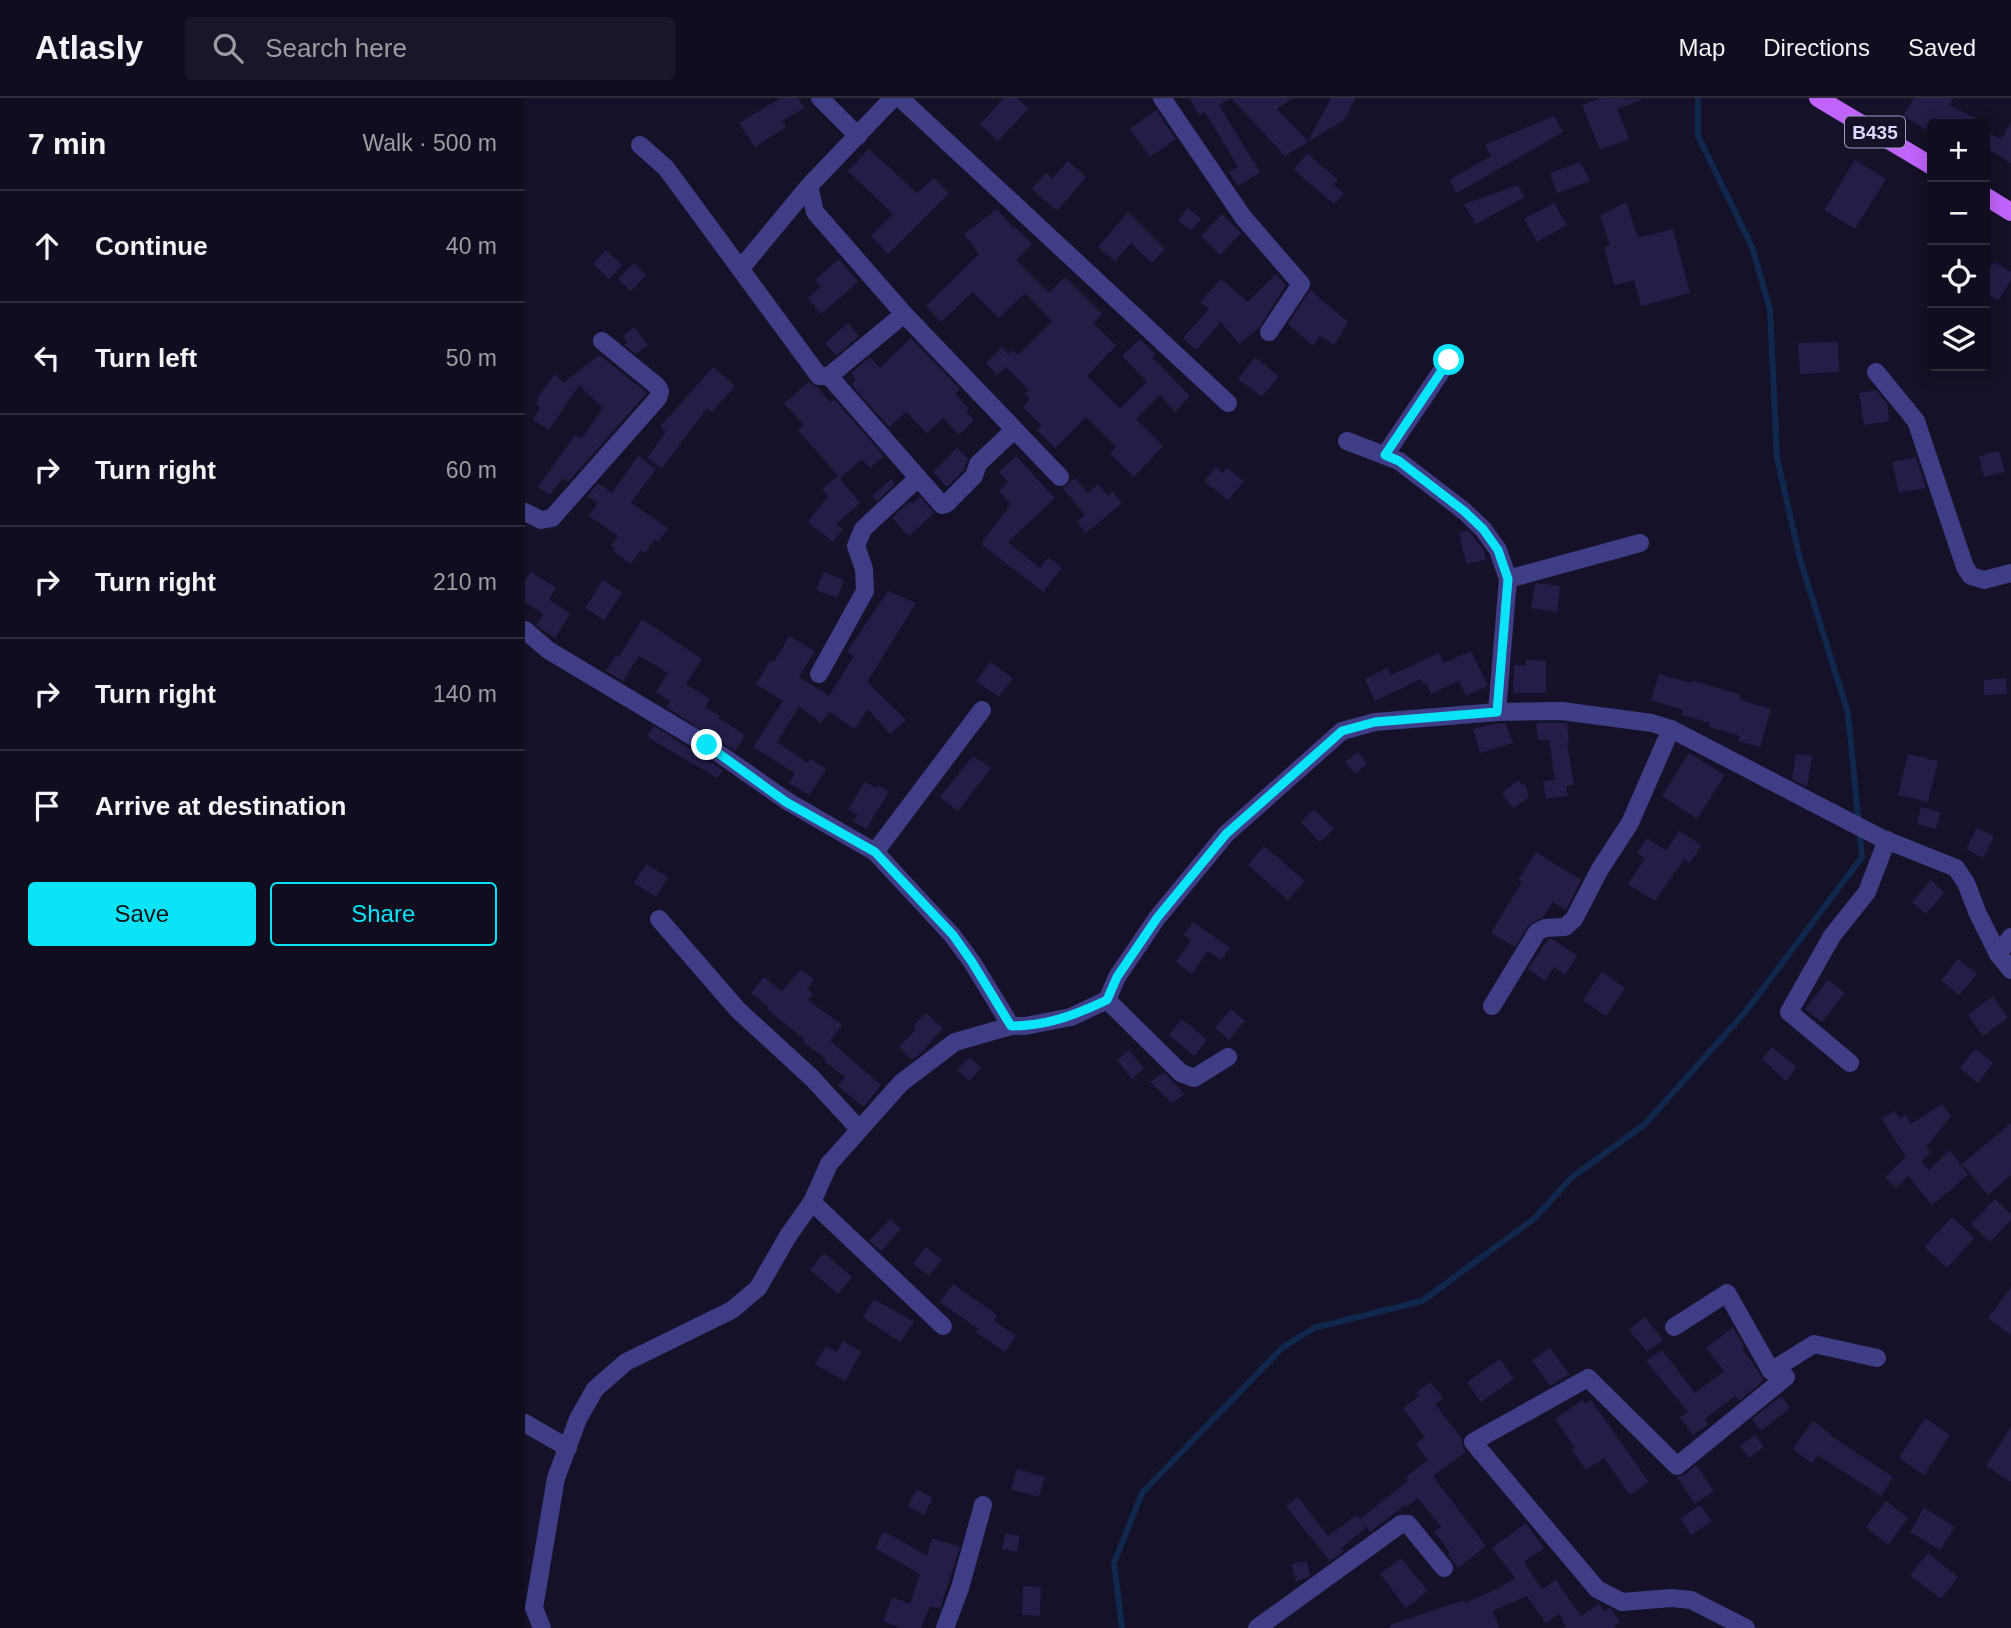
<!DOCTYPE html>
<meta charset="utf-8">
<style>
body{margin:0;font-family:Helvetica,sans-serif;background:#181627;color:#f1f3f6}
.controls{position:absolute;right:21px;top:21px;display:grid;overflow:hidden;border-radius:7px;box-shadow:0 4px 18px #0003}
.controls button{width:63px;height:63px;display:grid;place-items:center;padding:0;border:0;border-bottom:2px solid #2f2d3c;background:#0f0d1e;color:#f1f3f6;font:35px sans-serif}
.stop{position:absolute;width:21px;height:21px;margin:-16px;border:5px solid #0ae4f9;border-radius:50%;background:#fff}
.stop.end{background:#0ae4f9;border-color:#fff;box-shadow:0 2px 7px #0008}
.list{margin:0;padding:0;list-style:none}
h2{display:flex;justify-content:space-between;align-items:center;height:91px;margin:0;padding:0 28px;font-size:30px}
h2 small{font-size:23px;font-weight:400;color:#9b9ca4}
.list li{display:grid;grid-template-columns:46px 1fr auto;gap:21px;align-items:center;box-sizing:border-box;height:112px;padding:0 28px;border-top:2px solid #2f2d3c}
.list b{display:block;font-size:26px;white-space:nowrap}
.list em{font-size:23px;font-style:normal;color:#9b9ca4}
.actions{display:flex;gap:14px;padding:21px 28px}
.actions a{flex:1;padding:16px 0;border:2px solid #0ae4f9;border-radius:7px;text-align:center;font-size:24px;color:#0ae4f9}
.actions .main{background:#0ae4f9;color:#111}
.icon{flex:none;width:38px;height:38px;fill:none;stroke:currentColor;stroke-width:2;stroke-linecap:round;stroke-linejoin:round}
.map{position:relative;flex:none;width:1486px;height:1530px;overflow:hidden}
header{display:flex;align-items:center;gap:42px;box-sizing:border-box;height:98px;padding:0 35px;background:#0f0d1e;border-bottom:2px solid #2f2d3c}
header strong{font-size:33px}
nav{display:flex;gap:38px;margin-inline-start:auto;font-size:24px}
.search{width:490px;height:63px;background:#181627;display:flex;align-items:center;gap:18px;box-sizing:border-box;padding:0 24px;border-radius:7px;color:#9b9ca4;font-size:26px}
main{display:flex}
aside{flex:1;background:#0f0d1e}
.map>svg:first-child{display:block}
.lines{fill:none;stroke-linecap:round;stroke-linejoin:round}
.stream{stroke:#10284d;stroke-width:6}
.building{fill:#251d48}
.street{stroke:#3f3d86;stroke-width:18}
.primary{stroke:#c063fb;stroke-width:18}
.route{stroke:#0ae4f9;stroke-width:9}
.labels{text-anchor:middle;dominant-baseline:central;stroke-width:5;stroke-linejoin:round;paint-order:stroke}
.shield{fill:#141128;stroke:#a09cbe;stroke-width:2}
.shield-label{font-size:19px;font-weight:bold;fill:#dcd8fe}
</style>
<header>
<strong>Atlasly</strong>
<div class="search"><svg class="icon" aria-label="search" viewBox="0 0 24 24"><circle cx="10" cy="10" r="6"/><path d="M15 15l6 6"/></svg>Search here</div>
<nav><a>Map</a><a>Directions</a><a>Saved</a></nav>
</header>
<main>
<aside>
<h2>7 min<small>Walk · 500 m</small></h2>
<ul class="list">
<li><svg class="icon" aria-label="ahead" viewBox="0 0 24 24"><path d="M12 20V5M6 11l6-6 6 6"/></svg><div><b>Continue</b></div><em>40 m</em></li>
<li><svg class="icon" aria-label="left" viewBox="0 0 24 24"><path d="M17 20v-9H6M10 6l-5 5 5 5"/></svg><div><b>Turn left</b></div><em>50 m</em></li>
<li><svg class="icon" aria-label="right" viewBox="0 0 24 24"><path d="M7 20v-9h11M14 6l5 5-5 5"/></svg><div><b>Turn right</b></div><em>60 m</em></li>
<li><svg class="icon" aria-label="right" viewBox="0 0 24 24"><path d="M7 20v-9h11M14 6l5 5-5 5"/></svg><div><b>Turn right</b></div><em>210 m</em></li>
<li><svg class="icon" aria-label="right" viewBox="0 0 24 24"><path d="M7 20v-9h11M14 6l5 5-5 5"/></svg><div><b>Turn right</b></div><em>140 m</em></li>
<li><svg class="icon" aria-label="arrive" viewBox="0 0 24 24"><path d="M6 21V4h12l-3 4 3 4H6"/></svg><div><b>Arrive at destination</b></div></li>
</ul>
<div class="actions"><a class="main">Save</a><a>Share</a></div>
</aside>
<div class="map">
<svg width="1486" height="1530" viewBox="0 0 1486 1530">
<rect width="100%" height="100%" fill="#141128"/>
<g class="lines">
<path class="stream" d="M597,1530L589,1465L617,1395L757,1250L789,1230L897,1203L1010,1120L1046,1080L1120,1026L1221,913L1337,759L1323,615L1275,461L1252,360L1245,212L1227,149L1173,38V0"/>
</g>
<g class="building">
<path d="M256,0H273L279,10L257,23L261,29L230,49L214,25Z"/>
<path d="M479,0H492L503,11L473,43L455,26Z"/>
<path d="M664,0H768L752,11L783,43L806,0H831L819,22L760,58L706,0L694,7L735,74L713,88L704,74L713,69L680,14L674,17Z"/>
<path d="M1076,0L1119,1L1092,11L1104,41L1075,52L1057,7Z"/>
<path d="M1389,0H1429L1424,7L1462,26H1407V35L1378,18Z"/>
<path d="M631,12L651,41L625,59L605,31Z"/>
<path d="M1029,18L1038,34L932,95L924,82L966,58L960,47Z"/>
<path d="M1486,25V65L1460,49V33L1476,41Z"/>
<path d="M344,51L392,95L409,80L424,95L363,156L346,138L368,116L323,73Z"/>
<path d="M782,55L813,82L808,86L819,95L809,106L769,72Z"/>
<path d="M1330,62L1361,81L1330,131L1299,112Z"/>
<path d="M543,63L561,79L532,113L507,91L521,75L527,81Z"/>
<path d="M1055,64L1065,83L1032,95L1025,75Z"/>
<path d="M993,87L1000,99L951,126L939,106Z"/>
<path d="M1101,104L1113,140L1148,131L1165,195L1116,208L1109,182L1089,187L1079,149L1085,147L1075,118Z"/>
<path d="M1029,105L1042,127L1012,144L999,121Z"/>
<path d="M663,110L676,121L666,133L653,122Z"/>
<path d="M472,111L489,131L490,129L507,146L491,162L524,195L540,179L577,216L568,225L591,248L562,278L595,311L622,284L597,258L615,241L630,256L627,259L665,298L650,314L635,297L611,321L638,348L609,379L585,355L591,349L561,319L530,350L512,332L516,327L498,309L505,301L500,296L504,292L481,269L472,277L461,265L477,249L483,256L488,252L493,257L527,223L500,195L474,220L448,194L416,224L401,208L454,156L439,136Z"/>
<path d="M603,114L640,151L627,165L606,145L590,163L573,149Z"/>
<path d="M697,116L716,135L695,157L676,138Z"/>
<path d="M81,152L97,167L84,181L68,166Z"/>
<path d="M314,161L333,184L296,216L283,200L296,189L290,182Z"/>
<path d="M1469,164L1486,174V182L1473,203L1460,194V179Z"/>
<path d="M109,165L121,177L106,193L93,181Z"/>
<path d="M751,176L761,187L734,230L714,246L696,224L671,252L658,240L684,211L675,204L696,181L723,204Z"/>
<path d="M785,192L823,224L809,247L795,238L788,248L763,226Z"/>
<path d="M323,225L334,238L311,258L300,245Z"/>
<path d="M109,229L123,247L111,256L99,247L102,244L98,238Z"/>
<path d="M386,240L435,291L430,296L444,311L441,314L449,322L434,337L418,320L402,335L381,314L364,329L326,286L331,282L326,275L345,259L355,270Z"/>
<path d="M1313,244L1314,274L1275,276L1273,245Z"/>
<path d="M74,257L122,295L43,384L37,380L25,397L13,389L50,337L57,340L78,310L54,287L24,332L8,322L15,309L11,306L14,302L12,300L30,276L38,285Z"/>
<path d="M730,259L754,278L737,299L713,281Z"/>
<path d="M188,269L210,288L187,314L182,310L137,370L122,360L141,333L135,329Z"/>
<path d="M284,284L292,289L305,304L309,301L359,358L345,370L337,361L315,380L273,332L279,327L259,305Z"/>
<path d="M1351,292L1362,305L1364,323L1339,327L1334,295Z"/>
<path d="M432,350L443,361L439,372L422,389L408,374Z"/>
<path d="M1474,353L1480,374L1459,379L1454,358Z"/>
<path d="M113,358L131,371L106,405L143,430L133,444L129,442L120,455L116,452L106,466L88,453L90,451L86,448L93,438L64,418L73,405L62,398L73,385L87,395Z"/>
<path d="M491,358L530,400L483,444L515,470L523,459L537,470L518,494L456,446L486,406L474,393L483,384L474,374Z"/>
<path d="M1391,359L1401,390L1374,395L1367,364Z"/>
<path d="M691,369L698,375L702,370L719,383L703,402L679,383Z"/>
<path d="M313,378L335,405L311,426L318,431L308,444L283,424L303,398L297,391Z"/>
<path d="M550,380L563,395L573,386L583,398L588,394L597,405L561,435L552,424L560,417L538,390Z"/>
<path d="M366,381L370,386L352,403L347,398Z"/>
<path d="M395,399L409,415L384,438L367,420L385,403L387,406Z"/>
<path d="M943,432L958,451L961,462L941,466L934,435Z"/>
<path d="M6,474L31,490L24,502L45,515L30,540L11,527L18,516L0,504V483Z"/>
<path d="M299,474L319,482L312,500L291,492Z"/>
<path d="M78,482L97,495L79,522L60,510Z"/>
<path d="M1012,485L1035,488L1032,514L1006,510L1010,486Z"/>
<path d="M363,493L391,505L342,584L381,622L365,636L343,611L330,631L304,614L296,625L274,608L252,644L283,665L285,661L301,671L284,697L264,685L270,675L228,649L258,603L231,586L246,562L249,564L264,538L290,553L274,579L304,598L329,558L322,554Z"/>
<path d="M117,521L177,561L161,586L185,601L180,609L195,618L193,620L220,637L210,653L141,609L145,603L131,594L143,575L114,558L98,583L81,573L91,557L94,559Z"/>
<path d="M946,553L963,588L941,598L934,583L906,596L901,585L898,587L896,581L850,603L840,581L862,570L866,577L914,555L919,565Z"/>
<path d="M1001,562L1021,563V595H988L989,567H1001Z"/>
<path d="M465,564L488,580L474,599L451,583Z"/>
<path d="M1134,576L1166,585L1167,582L1216,597L1215,602L1246,611L1235,649L1213,643L1215,638L1184,629L1185,625L1157,617L1158,612L1126,602Z"/>
<path d="M1481,580L1482,596L1459,597V582Z"/>
<path d="M980,625L988,645L955,655L948,631L968,626Z"/>
<path d="M1011,625H1042L1044,645H1042L1049,687L1041,688L1043,698L1021,701L1018,683L1030,682L1024,642H1013Z"/>
<path d="M129,628L198,672L192,680L124,640L123,637Z"/>
<path d="M833,654L842,666L830,676L820,664Z"/>
<path d="M1164,655L1200,677L1172,721L1137,698Z"/>
<path d="M1271,656L1287,658L1282,689L1267,681Z"/>
<path d="M1383,656L1413,663L1403,704L1373,697Z"/>
<path d="M448,658L466,670L433,713L415,699Z"/>
<path d="M993,682L997,687L1000,686L1004,699L988,710L977,695Z"/>
<path d="M340,684L351,690L353,687L364,694L341,731L328,723L333,717L323,711Z"/>
<path d="M1396,709L1415,714L1411,731L1392,726Z"/>
<path d="M789,711L809,731L795,744L776,724Z"/>
<path d="M1452,730L1469,738L1458,760L1441,751Z"/>
<path d="M1154,733L1176,747L1165,765L1159,761L1130,803L1103,786L1120,760L1112,755L1122,740L1141,753Z"/>
<path d="M739,748L780,783L763,802L723,767Z"/>
<path d="M1011,754L1056,782L1041,812L1028,804L1018,819L1003,828L990,849L966,835L997,784L993,782Z"/>
<path d="M121,766L143,779L131,799L109,785Z"/>
<path d="M1406,782L1419,795L1401,816L1387,804Z"/>
<path d="M668,824L705,850L696,862L683,853L667,876L651,864L666,842L659,837Z"/>
<path d="M1023,841H1027L1052,857L1040,877L1029,869L1020,883L1003,871Z"/>
<path d="M1433,861L1452,876L1434,897L1416,882Z"/>
<path d="M276,871L289,882L282,891L288,896L283,902L317,927L305,943L356,987L339,1009L313,988L320,979L299,963L301,961L278,944L280,942L242,911L244,909L226,895L239,879L257,893Z"/>
<path d="M1077,874L1100,890L1081,918L1058,902Z"/>
<path d="M1303,882L1320,895L1297,924L1280,911Z"/>
<path d="M1468,898L1483,920L1458,938L1443,917Z"/>
<path d="M706,911L720,923L704,942L690,930Z"/>
<path d="M401,915L418,930L400,950L401,951L387,962L374,949L391,932L388,928Z"/>
<path d="M657,921L682,942L669,958L644,937Z"/>
<path d="M1247,949L1272,969L1261,983L1237,961Z"/>
<path d="M1450,951L1468,965L1453,985L1435,970Z"/>
<path d="M604,952L619,971L607,981L592,962Z"/>
<path d="M445,959L456,970L444,983L432,972Z"/>
<path d="M639,974L659,996L647,1005L625,984Z"/>
<path d="M1417,1006L1426,1018L1401,1049L1406,1054L1396,1064L1404,1072L1425,1052L1443,1077L1407,1107L1383,1078L1371,1090L1360,1079L1381,1059L1357,1021L1370,1013L1375,1021L1381,1017L1386,1026Z"/>
<path d="M1486,1025V1077L1463,1097L1437,1066Z"/>
<path d="M1470,1101L1486,1116V1122L1465,1144L1446,1126Z"/>
<path d="M1427,1119L1449,1140L1422,1170L1399,1149Z"/>
<path d="M365,1121L376,1131L356,1153L344,1143Z"/>
<path d="M401,1149L417,1162L404,1178L388,1166Z"/>
<path d="M299,1155L327,1179L313,1196L285,1172Z"/>
<path d="M428,1186L472,1217L469,1223L491,1238L480,1254L451,1234L453,1231L415,1204Z"/>
<path d="M1486,1189V1237L1463,1220Z"/>
<path d="M349,1201L389,1224L375,1244L338,1219Z"/>
<path d="M1120,1219L1138,1242L1122,1254L1104,1232Z"/>
<path d="M1208,1229L1219,1248L1217,1250L1239,1282L1214,1303L1210,1298L1180,1321L1183,1327L1168,1337L1155,1319L1163,1314L1121,1263L1137,1252L1170,1295L1199,1273L1181,1250Z"/>
<path d="M318,1243L336,1254L320,1283L290,1266L301,1248L312,1254Z"/>
<path d="M1025,1250L1044,1276L1025,1288L1007,1262Z"/>
<path d="M975,1261L989,1281L956,1304L942,1284Z"/>
<path d="M905,1284L918,1300L910,1306L937,1341V1346L941,1354L908,1378L961,1448L933,1470L923,1456L925,1454L909,1434L916,1429L893,1400L881,1409L880,1407L845,1434L837,1423L841,1430L816,1450L819,1453L805,1463L761,1409L773,1399L803,1438L832,1417L835,1421L884,1382L881,1379L903,1362L891,1346L900,1339L878,1310L894,1298L891,1295Z"/>
<path d="M1256,1298L1265,1310L1236,1333L1227,1321Z"/>
<path d="M1058,1302L1060,1306L1066,1302L1124,1384L1105,1397L1079,1360L1061,1372L1047,1352L1050,1350L1030,1321Z"/>
<path d="M1400,1320L1425,1337L1399,1377L1374,1360Z"/>
<path d="M1288,1323L1307,1337L1306,1338L1368,1379L1356,1398L1293,1357L1287,1365L1268,1351Z"/>
<path d="M1486,1329V1384L1461,1368Z"/>
<path d="M1230,1337L1239,1349L1224,1360L1215,1348Z"/>
<path d="M1171,1367L1189,1393L1170,1406L1152,1379L1159,1377Z"/>
<path d="M492,1371L520,1379L514,1399L486,1391Z"/>
<path d="M392,1391L408,1400L399,1417L383,1408Z"/>
<path d="M1361,1403L1383,1420L1363,1447L1341,1429Z"/>
<path d="M1175,1407L1187,1423L1166,1437L1155,1421Z"/>
<path d="M1399,1410L1430,1429L1415,1452L1385,1434Z"/>
<path d="M1001,1425L1019,1450L999,1464L1017,1491L1031,1482L1056,1518L1074,1506L1079,1513L1084,1510L1086,1511L1095,1524L1089,1528L1091,1530H1038L1041,1528L1034,1516L1021,1525L1002,1498L968,1513L974,1530H865V1527L939,1502L940,1505L972,1491L990,1480L967,1450Z"/>
<path d="M359,1433L402,1458L407,1440L435,1449L415,1511L405,1508L396,1530H375L358,1523L368,1499L385,1506L395,1476L350,1450Z"/>
<path d="M480,1435L495,1438L492,1454L477,1451Z"/>
<path d="M1403,1455L1433,1479L1416,1501L1385,1477Z"/>
<path d="M876,1460L903,1493L881,1510L855,1476Z"/>
<path d="M782,1463L785,1478L771,1484L767,1466Z"/>
<path d="M498,1488L516,1489L515,1518L497,1517Z"/>
</g>
<g class="lines">
<g class="street">
<path d="M295,0L333,38"/>
<path d="M368,0L284,88L290,114L379,216L535,379"/>
<path d="M375,0L703,305"/>
<path d="M637,0L718,119L776,186L744,234"/>
<path d="M115,47L141,70L294,278H304"/>
<path d="M217,171L221,164L284,88"/>
<path d="M379,216L304,278L417,407L421,406L449,378L453,366L489,332"/>
<path d="M1351,274L1391,323L1440,469L1446,478L1459,482L1486,475"/>
<path d="M822,343L874,363L939,413L958,431L973,452L983,481L972,614"/>
<path d="M860,357L924,262"/>
<path d="M0,414L16,422L27,420L133,300L135,293L132,288L77,243"/>
<path d="M983,481L1115,445"/>
<path d="M0,532L23,552L182,647L262,703L350,754L427,837L447,864L486,928"/>
<path d="M294,576L340,493L339,471L331,448L338,431L392,381"/>
<path d="M350,754L457,612"/>
<path d="M134,821L213,912L287,980L334,1031"/>
<path d="M1473,856L1486,839"/>
<path d="M582,902L656,975L669,980L703,959"/>
<path d="M967,908L1012,834L1020,830L1040,829L1049,821L1075,771L1105,725L1146,631"/>
<path d="M1325,965L1264,914L1307,838L1342,794L1362,742"/>
<path d="M287,1104L418,1228"/>
<path d="M1149,1229L1202,1195L1246,1273L1261,1279L1152,1368L1063,1280L948,1344L1072,1491L1097,1504L1146,1500L1166,1502L1221,1530"/>
<path d="M1246,1273L1289,1246L1352,1260"/>
<path d="M0,1325L43,1350"/>
<path d="M17,1530L9,1510L31,1380L53,1321L70,1291L101,1264L207,1212L233,1190L263,1138L287,1104L304,1066L376,985L430,944L486,928H500L546,919L582,902L592,879L632,820L701,736L817,633L850,624L972,614L1037,613L1127,625L1146,631L1356,740L1431,770L1441,785L1453,816L1473,856L1486,872"/>
<path d="M420,1530L435,1490L458,1407"/>
<path d="M732,1530L876,1426H883L919,1470"/>
</g>
<g class="primary">
<path d="M1293,0L1407,68"/>
<path d="M1460,98L1486,114"/>
</g>
</g>
<g class="lines">
<path class="route" d="M182,647L261,704L350,754L428,837L447,864L486,928C522,928 550,917 582,902L592,879L632,820L701,736L817,633L850,624L972,614L983,481L973,452L958,431L939,413L874,363L860,357L924,262"/>
</g>
<g class="labels">
<rect class="shield" x="1320" y="18.5" width="60" height="31" rx="5"/>
<g class="shield-label">
<text x="1350" y="34">B435</text>
</g>
</g>
</svg>
<div class="controls">
<button>+</button>
<button>−</button>
<button><svg class="icon" aria-label="locate" viewBox="0 0 24 24"><circle cx="12" cy="12" r="6"/><path d="M12 2v4M12 18v4M2 12h4M18 12h4"/></svg></button>
<button><svg class="icon" aria-label="layers" viewBox="0 0 24 24"><path d="M12 4l9 5-9 5-9-5zM3 14l9 5 9-5"/></svg></button>
</div>
<div class="stop" style="left:924px;top:262px"></div>
<div class="stop end" style="left:182px;top:647px"></div>
</div>
</main>
